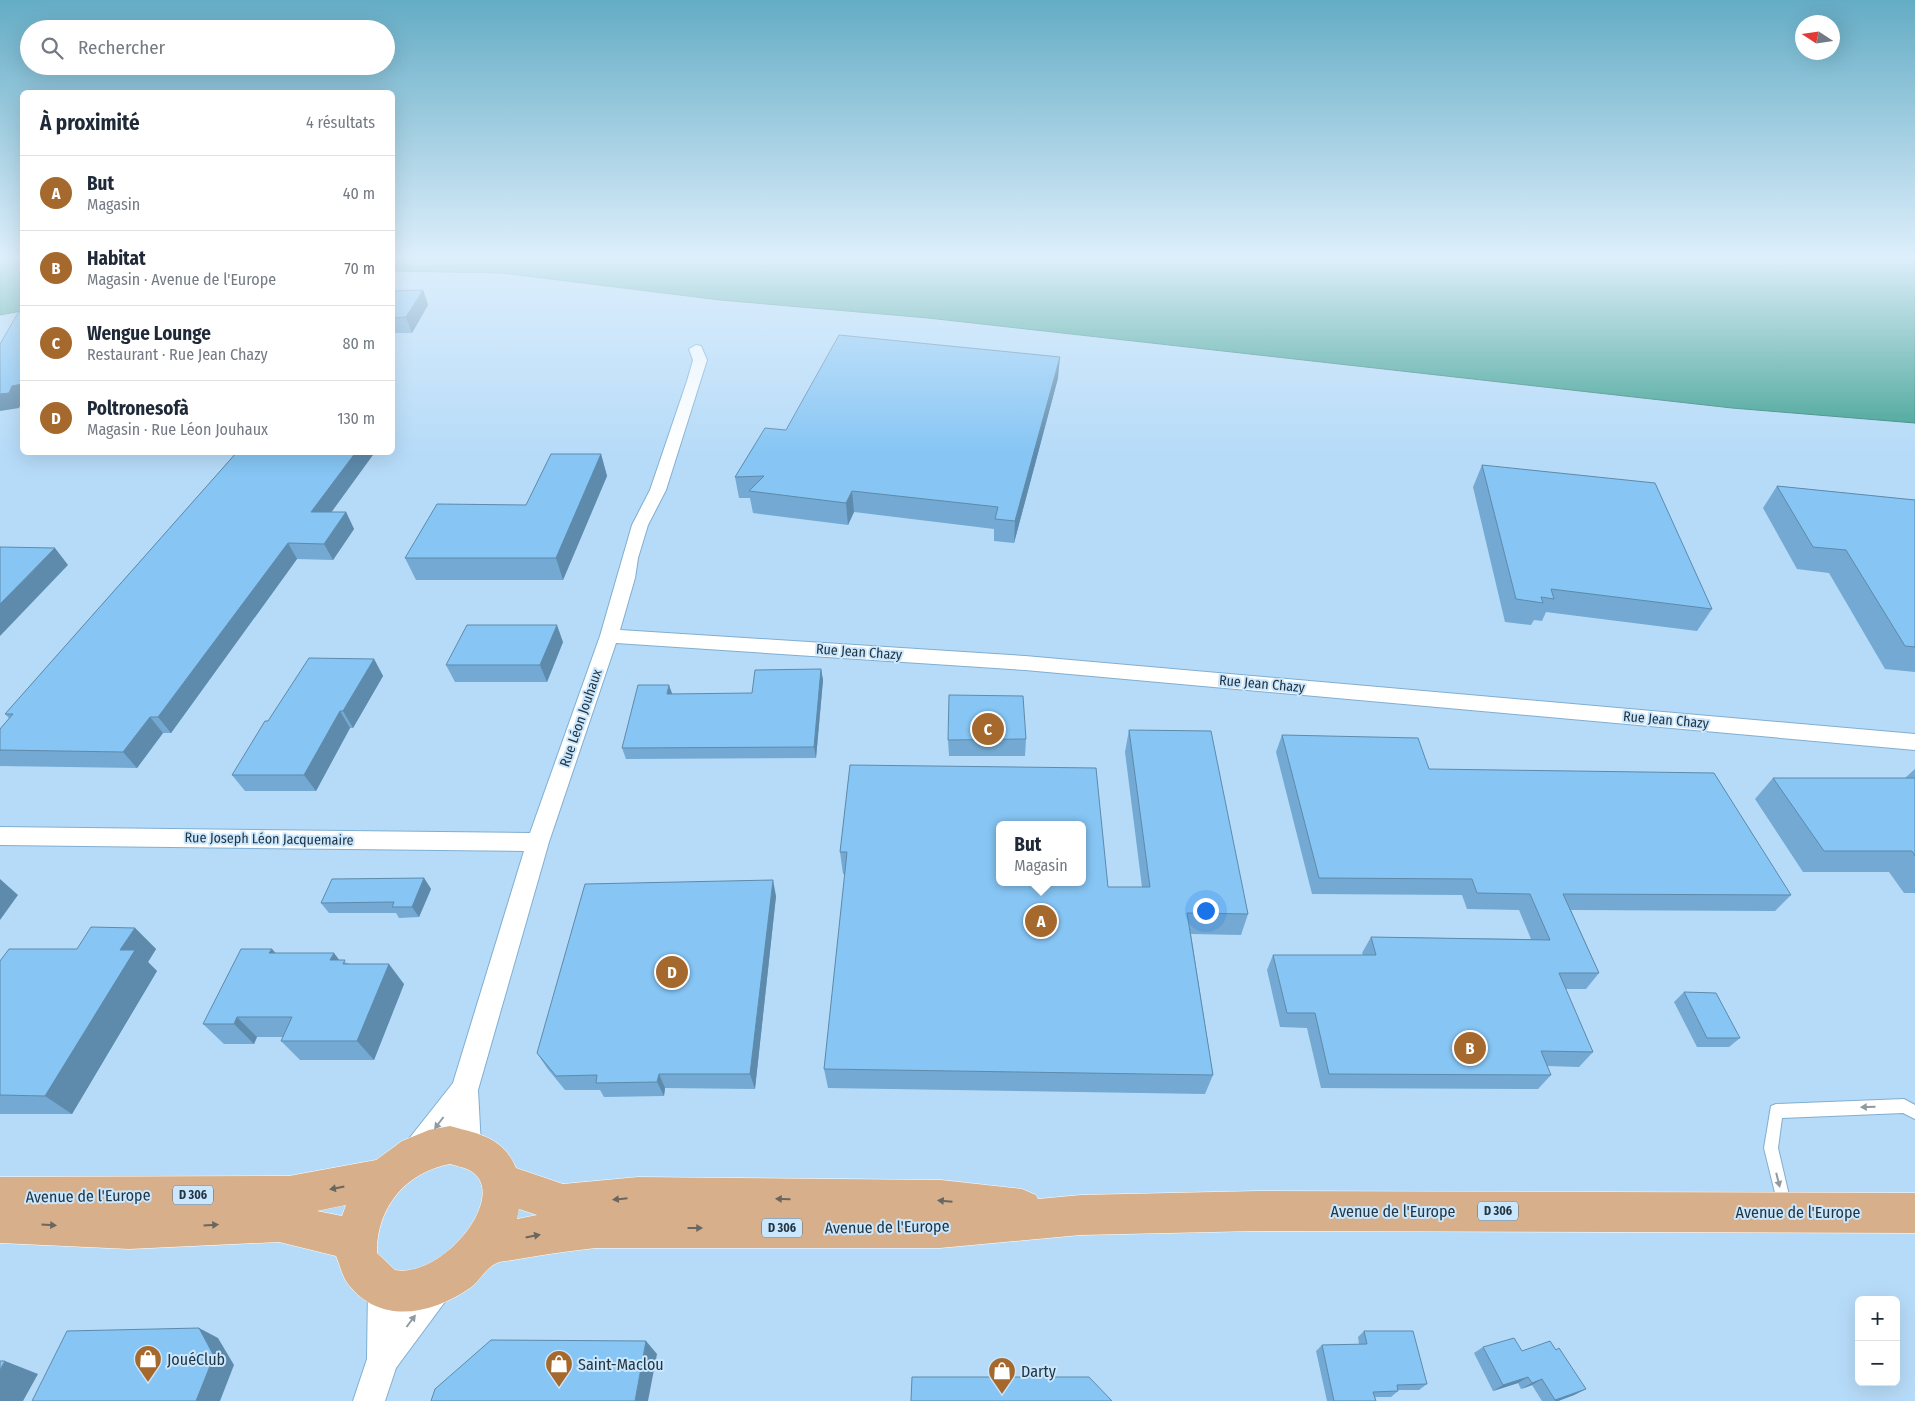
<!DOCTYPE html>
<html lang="fr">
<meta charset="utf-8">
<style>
body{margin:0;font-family:"Fira Sans Condensed",sans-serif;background:#f2f2f3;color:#1f2937}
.controls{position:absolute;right:15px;bottom:15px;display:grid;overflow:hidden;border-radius:8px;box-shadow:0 5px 20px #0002}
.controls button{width:45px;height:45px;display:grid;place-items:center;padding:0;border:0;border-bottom:1px solid #e0e1e3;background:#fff;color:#1f2937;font:25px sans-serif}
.compass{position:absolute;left:1795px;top:15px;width:45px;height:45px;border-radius:50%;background:#fff;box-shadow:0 5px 20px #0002;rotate:282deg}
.you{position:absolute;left:1205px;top:910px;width:18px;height:18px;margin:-12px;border:4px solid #fff;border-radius:50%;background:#1a73e8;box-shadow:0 0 0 8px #1a73e833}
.badge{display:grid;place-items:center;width:32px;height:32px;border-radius:50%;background:#a6692d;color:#fff;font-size:16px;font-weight:700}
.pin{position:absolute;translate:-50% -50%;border:2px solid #fff;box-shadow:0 1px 5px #0006}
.popup{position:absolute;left:996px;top:821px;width:90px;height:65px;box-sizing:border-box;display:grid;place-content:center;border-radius:8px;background:#fff;filter:drop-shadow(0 1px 4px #0005);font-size:16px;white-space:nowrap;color:#747a83}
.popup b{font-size:19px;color:#1f2937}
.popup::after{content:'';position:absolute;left:50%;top:100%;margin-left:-10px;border:10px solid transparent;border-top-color:#fff}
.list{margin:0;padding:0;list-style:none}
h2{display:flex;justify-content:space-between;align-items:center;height:65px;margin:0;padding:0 20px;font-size:21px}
h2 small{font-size:16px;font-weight:400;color:#747a83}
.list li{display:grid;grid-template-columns:32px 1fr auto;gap:15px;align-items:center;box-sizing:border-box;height:75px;padding:0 20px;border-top:1px solid #e0e1e3}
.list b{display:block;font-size:19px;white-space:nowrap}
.list p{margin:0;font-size:16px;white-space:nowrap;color:#747a83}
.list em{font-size:16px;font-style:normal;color:#747a83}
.icon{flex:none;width:28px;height:28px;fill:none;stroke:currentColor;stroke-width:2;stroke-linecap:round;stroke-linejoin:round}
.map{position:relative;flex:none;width:1915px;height:1401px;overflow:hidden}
.search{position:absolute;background:#fff;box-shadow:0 5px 20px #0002;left:20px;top:20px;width:375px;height:55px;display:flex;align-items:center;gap:12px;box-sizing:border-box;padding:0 18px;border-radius:28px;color:#747a83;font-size:19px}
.panel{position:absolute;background:#fff;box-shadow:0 5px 20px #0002;left:20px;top:90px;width:375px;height:365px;border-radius:8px}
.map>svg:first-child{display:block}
.water{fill:#3ea091;stroke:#36807a}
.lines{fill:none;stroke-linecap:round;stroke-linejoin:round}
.service-casing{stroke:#81aed0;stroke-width:2}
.minor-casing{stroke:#81aed0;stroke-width:2}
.primary-casing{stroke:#fff;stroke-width:1}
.service{fill:#fff;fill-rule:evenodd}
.minor{fill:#fff;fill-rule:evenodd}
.primary{fill:#d7b08b;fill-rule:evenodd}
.wall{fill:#73a9d2}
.shaded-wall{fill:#5e8aab}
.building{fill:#86c5f4;stroke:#5e8aab;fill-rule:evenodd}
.oneway{fill:#909aa1}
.oneway2{fill:#6a6660}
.labels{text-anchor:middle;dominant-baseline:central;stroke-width:4;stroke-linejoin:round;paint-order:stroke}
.shield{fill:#cbe7fd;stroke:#556a7b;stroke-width:1}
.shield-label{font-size:12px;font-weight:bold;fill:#223543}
.street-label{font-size:14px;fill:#223543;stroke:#cbe7fd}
.near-street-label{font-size:16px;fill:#223543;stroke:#cbe7fd}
.near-poi-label{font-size:16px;fill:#223543;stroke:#cbe7fd;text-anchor:start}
</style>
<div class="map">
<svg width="1915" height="1401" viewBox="0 0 1915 1401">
<rect width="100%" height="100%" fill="#b6dbf8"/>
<g class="water">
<path d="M0,256H22V311L0,315Z"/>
<path d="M393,256H1915V423L1732,408L928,318L720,300L502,273L393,271Z"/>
</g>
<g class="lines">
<defs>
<path id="service" d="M1904,1099L1915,1105V1119L1903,1113L1782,1118L1778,1148L1791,1204L1789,1209L1784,1211L1779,1209L1764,1148L1771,1106L1776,1104Z"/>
<g id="minor">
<path d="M696,345L701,346L707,360L666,490L648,525L638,558L635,578L620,630L1025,656L1915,734V750L1025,670L616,643L549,842L478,1090L481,1146L477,1156L467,1160L457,1156L453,1146L452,1128L428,1160L418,1164L408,1160L404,1150L408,1140L453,1083L524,851L0,845V827L530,833L600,636L632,525L650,490L687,381L693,360L689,349Z"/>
<path d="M383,1273L394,1277L398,1288L399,1312L425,1277L436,1273L447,1277L451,1288L447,1299L396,1368L385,1401H353L367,1359L368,1288L372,1277Z"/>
</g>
<path id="primary" d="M450,1126C479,1134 503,1137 516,1168L563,1184L638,1177L941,1180L1022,1189L1036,1195L1038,1199L1081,1195L1257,1191L1915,1193V1233L1257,1231L1081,1235L940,1248H596C568,1251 541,1255 513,1260C508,1261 499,1261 495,1264C485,1269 479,1282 470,1288C432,1314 381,1326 348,1284C342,1276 340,1265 336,1256L279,1242L129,1249L0,1243V1177L289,1176L376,1160L402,1141L429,1130ZM450,1164C456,1166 463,1167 469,1170C512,1192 444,1279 395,1270L377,1253C376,1208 406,1172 450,1164ZM346,1205L342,1216L317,1211ZM519,1209L537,1215L517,1219Z"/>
</defs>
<use href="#service" class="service-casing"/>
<use href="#minor" class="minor-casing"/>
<use href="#primary" class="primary-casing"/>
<use href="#service" class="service"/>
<use href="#minor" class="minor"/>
<use href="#primary" class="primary"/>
</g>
<g class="wall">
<path d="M423,290L428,305L412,333H392V291Z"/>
<path d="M1058,378L1014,543L994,541V529L854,512L848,525L753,513L750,498H739L735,477L786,430Z"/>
<path d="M237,452H375L331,512H346L354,529L333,560L297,559L171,733H163L137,768L0,766V729L9,718L5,714Z"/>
<path d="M601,454L607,476L563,580H416L405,558L526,505Z"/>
<path d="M1482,465L1712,609L1697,631L1546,612L1542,621L1534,620L1531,625L1505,622L1473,487Z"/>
<path d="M1777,486L1915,500V672L1885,669L1829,573L1797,569L1763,508Z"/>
<path d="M563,642L547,682H455L446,665Z"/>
<path d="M374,659L383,676L353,728H350L316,791H245L232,775L268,721Z"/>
<path d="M821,669L823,680L816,758L626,759L622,748L752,693Z"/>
<path d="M1129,730L1248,914L1241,935L1191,934L1213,1075L1205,1094L828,1088L824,1069L845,874H843L840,852L850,765L1108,887H1142L1125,752Z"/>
<path d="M1282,735L1429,769L1791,895L1775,911L1571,910L1599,973L1586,989H1565L1593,1052L1579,1067L1547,1066L1551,1075L1538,1089L1321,1088L1307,1028L1280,1027L1267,970L1273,955H1363L1362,953L1371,937L1531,939L1519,910L1467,909L1462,895L1312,894L1276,752Z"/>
<path d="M1026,739L1025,756H949L948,740Z"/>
<path d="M1915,769V893H1904L1889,872H1803L1755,799L1773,778H1905Z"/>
<path d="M424,878L431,889L419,917L399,918L396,913H329L321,903Z"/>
<path d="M776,896L755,1089L665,1088L664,1096L604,1097L600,1090H565L547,1068L537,1053Z"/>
<path d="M135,928L156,949L148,962L157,971L72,1114H0V961L77,949Z"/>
<path d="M272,949L275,953L339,960L404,984L374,1060H300L281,1041L283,1037H257L254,1044H224L203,1024Z"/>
<path d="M1684,992L1740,1038L1729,1047H1697L1674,1002Z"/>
<path d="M1364,1331L1427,1384L1419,1390H1398V1391L1391,1397H1375L1376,1401H1327L1316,1351L1322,1345L1359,1344L1358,1337Z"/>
<path d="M1483,1347L1522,1351L1556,1350L1586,1389L1574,1395L1558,1401H1542L1532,1385L1521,1389L1518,1383L1493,1391L1474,1353Z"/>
</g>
<g class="shaded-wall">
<path d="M423,290L428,305L412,333L406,317Z"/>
<path d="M1060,357L1058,378L1014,543L1015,521Z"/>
<path d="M22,384V402L19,408L0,411V394L12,386Z"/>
<path d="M356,452H375L320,528L311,512Z"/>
<path d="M601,454L607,476L563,580L556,558Z"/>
<path d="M852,491L854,512L848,525L846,503Z"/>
<path d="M346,512L354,529L333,560L324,544Z"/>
<path d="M288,543L297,559L171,733L158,717Z"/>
<path d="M55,548L68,565L0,636V604Z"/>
<path d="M557,625L563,642L547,682L540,665Z"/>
<path d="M374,659L383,676L353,728L343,711Z"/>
<path d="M821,669L823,680L816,758L814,747Z"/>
<path d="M669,685L673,696L667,694Z"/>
<path d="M340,711L350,728L316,791L304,775Z"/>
<path d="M150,717L163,733L137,768L123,752Z"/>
<path d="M424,878L431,889L419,917L412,907Z"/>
<path d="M0,879L18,895L0,920Z"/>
<path d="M773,880L776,896L755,1089L750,1074Z"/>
<path d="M135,928L156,949L148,962L157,971L72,1114L45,1096L120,950Z"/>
<path d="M272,949L290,969L269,953Z"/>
<path d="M334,953L350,974L330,960Z"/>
<path d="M389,964L404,984L374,1060L357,1041Z"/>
<path d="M237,1017L257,1037L254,1044L234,1024Z"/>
<path d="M659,1074L665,1088L664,1096L657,1082Z"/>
<path d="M199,1328L218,1338L234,1365L220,1401H196Z"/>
<path d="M646,1341L657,1354L648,1401H635Z"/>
<path d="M5,1361L38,1374L23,1401H0V1370Z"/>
<path d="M1528,1377L1518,1383L1493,1391L1503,1385Z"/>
<path d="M1542,1379L1532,1385L1521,1389L1532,1383Z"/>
<path d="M1586,1389L1574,1395L1558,1401H1554Z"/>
</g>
<g class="building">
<path d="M423,290L406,317L392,318V291Z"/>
<path d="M22,312V384L12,386L9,393L0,394V344L18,313Z"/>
<path d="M839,335L1060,357L1015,521L995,519L998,507L852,491L846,503L749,491L764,476L735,477L765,428L786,430Z"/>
<path d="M237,452H356L311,512H346L324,544L288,543L158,717H150L123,752L0,750V729L13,714H5Z"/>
<path d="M551,454H601L556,558H405L437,504L526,505Z"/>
<path d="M1482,465L1655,483L1712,609L1551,589L1554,599L1541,597L1543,603L1516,599Z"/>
<path d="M1777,486L1915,500V647L1905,646L1846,550L1813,547Z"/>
<path d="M0,547L55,548L0,604Z"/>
<path d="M467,625H557L540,665H446Z"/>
<path d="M309,658L374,659L343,711H340L304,775H232L265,721H268Z"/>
<path d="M821,669L814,747L622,748L638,685H669L667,694L752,693L755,670Z"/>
<path d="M949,695L1023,696L1026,739L948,740Z"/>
<path d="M1129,730L1211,731L1248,914L1187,913L1213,1075L824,1069L847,852H840L850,765L1096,768L1108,887H1150ZM1000,825H1082V882H1000Z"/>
<path d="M1282,735L1418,738L1429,769L1714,773L1791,895L1563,894L1599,973H1559L1593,1052L1541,1051L1551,1075L1329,1074L1315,1013H1287L1273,955H1376L1371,937L1550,940L1530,894L1477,893L1472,879L1319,878Z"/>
<path d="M1773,778H1915V856L1912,851H1824Z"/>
<path d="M424,878L412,907H392L394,902L321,903L332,879Z"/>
<path d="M773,880L750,1074H659L657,1082L596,1083L597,1075L556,1076L537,1053L585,884Z"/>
<path d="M91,927L135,928L120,950H135L45,1096L0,1095V961L9,949H77Z"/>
<path d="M241,949H272L269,953H334L330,960H345L343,964H389L357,1041H281L292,1017H237L234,1024H203Z"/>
<path d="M1684,992L1716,993L1740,1038H1707Z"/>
<path d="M199,1328L214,1356L196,1401H32L67,1331Z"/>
<path d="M1364,1331H1413L1427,1384L1397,1385L1398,1391L1373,1392L1376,1401H1334L1322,1345L1367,1344Z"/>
<path d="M1514,1338L1522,1351L1550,1341L1556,1350L1559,1348L1586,1389L1555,1400L1542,1379L1532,1383L1528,1377L1503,1385L1483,1347Z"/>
<path d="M491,1340L646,1341L635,1401H431L435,1389Z"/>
<path d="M0,1361H5L0,1370Z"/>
<path d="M912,1377H1089L1112,1401H911Z"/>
</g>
<defs><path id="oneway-solid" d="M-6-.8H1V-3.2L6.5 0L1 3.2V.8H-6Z" transform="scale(1.25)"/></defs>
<g class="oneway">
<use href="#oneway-solid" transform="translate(1868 1107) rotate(178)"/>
<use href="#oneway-solid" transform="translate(439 1123) rotate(127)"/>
<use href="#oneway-solid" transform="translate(1778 1180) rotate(76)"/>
<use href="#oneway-solid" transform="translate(411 1321) rotate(-53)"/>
</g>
<g class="oneway2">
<use href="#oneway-solid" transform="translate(337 1188) rotate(169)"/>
<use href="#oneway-solid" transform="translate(620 1199) rotate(174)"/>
<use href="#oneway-solid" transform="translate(783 1199) rotate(-179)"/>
<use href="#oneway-solid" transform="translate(945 1201) rotate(-175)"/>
<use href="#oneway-solid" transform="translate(49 1225) rotate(3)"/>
<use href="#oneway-solid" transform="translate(211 1225) rotate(-3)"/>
<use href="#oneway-solid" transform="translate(695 1228)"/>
<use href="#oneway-solid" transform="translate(533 1236) rotate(-11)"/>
</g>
<linearGradient id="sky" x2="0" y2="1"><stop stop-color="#64acc5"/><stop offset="0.57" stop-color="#deeffc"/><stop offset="1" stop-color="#deeffc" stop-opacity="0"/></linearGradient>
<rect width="1915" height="453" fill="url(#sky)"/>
<defs>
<symbol id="shop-pin" viewBox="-11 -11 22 30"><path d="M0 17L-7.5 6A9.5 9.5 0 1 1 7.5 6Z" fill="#a6692d" stroke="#cbe7fd"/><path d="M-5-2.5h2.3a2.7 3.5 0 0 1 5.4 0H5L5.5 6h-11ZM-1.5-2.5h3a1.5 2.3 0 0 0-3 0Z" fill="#fff"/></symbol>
</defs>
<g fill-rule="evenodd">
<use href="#shop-pin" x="132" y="1343" width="32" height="43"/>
<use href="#shop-pin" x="543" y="1348" width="32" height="43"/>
<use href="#shop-pin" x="986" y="1355" width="32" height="43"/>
</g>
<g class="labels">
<g class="shield">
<rect x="173" y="1185.5" width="40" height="19" rx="4"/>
<rect x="1478" y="1201.5" width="40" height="19" rx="4"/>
<rect x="762" y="1218.5" width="40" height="19" rx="4"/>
</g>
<g class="shield-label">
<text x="193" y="1195">D 306</text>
<text x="1498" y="1211">D 306</text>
<text x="782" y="1228">D 306</text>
</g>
<g class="street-label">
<text transform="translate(859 652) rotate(4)">Rue Jean Chazy</text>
<text transform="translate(1262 684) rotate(5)">Rue Jean Chazy</text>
<text transform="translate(581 718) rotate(-71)">Rue Léon Jouhaux</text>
<text transform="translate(1666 720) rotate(5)">Rue Jean Chazy</text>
<text transform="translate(269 839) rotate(1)">Rue Joseph Léon Jacquemaire</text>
</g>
<g class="near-street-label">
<text transform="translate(88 1196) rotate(-1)">Avenue de l'Europe</text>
<text x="1393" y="1211">Avenue de l'Europe</text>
<text x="1798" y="1212">Avenue de l'Europe</text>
<text transform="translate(887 1227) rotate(-1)">Avenue de l'Europe</text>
</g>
<g class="near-poi-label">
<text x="167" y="1359">JouéClub</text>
<text x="578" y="1364">Saint-Maclou</text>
<text x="1021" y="1371">Darty</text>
</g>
</g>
</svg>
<div class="controls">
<button>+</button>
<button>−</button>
</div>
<svg class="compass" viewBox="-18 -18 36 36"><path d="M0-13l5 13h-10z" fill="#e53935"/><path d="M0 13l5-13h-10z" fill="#747a83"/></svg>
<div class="you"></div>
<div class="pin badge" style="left:1041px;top:921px">A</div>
<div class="popup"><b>But</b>Magasin</div>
<div class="pin badge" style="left:1470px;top:1048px">B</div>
<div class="pin badge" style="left:988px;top:729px">C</div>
<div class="pin badge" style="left:672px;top:972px">D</div>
<div class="search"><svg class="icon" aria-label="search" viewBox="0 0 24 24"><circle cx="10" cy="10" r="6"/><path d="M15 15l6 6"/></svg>Rechercher</div>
<section class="panel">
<h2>À proximité<small>4 résultats</small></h2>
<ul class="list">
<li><span class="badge">A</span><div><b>But</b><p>Magasin</p></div><em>40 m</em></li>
<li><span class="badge">B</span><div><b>Habitat</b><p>Magasin · Avenue de l'Europe</p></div><em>70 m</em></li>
<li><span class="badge">C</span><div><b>Wengue Lounge</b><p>Restaurant · Rue Jean Chazy</p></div><em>80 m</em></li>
<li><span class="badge">D</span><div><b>Poltronesofà</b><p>Magasin · Rue Léon Jouhaux</p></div><em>130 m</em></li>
</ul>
</section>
</div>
